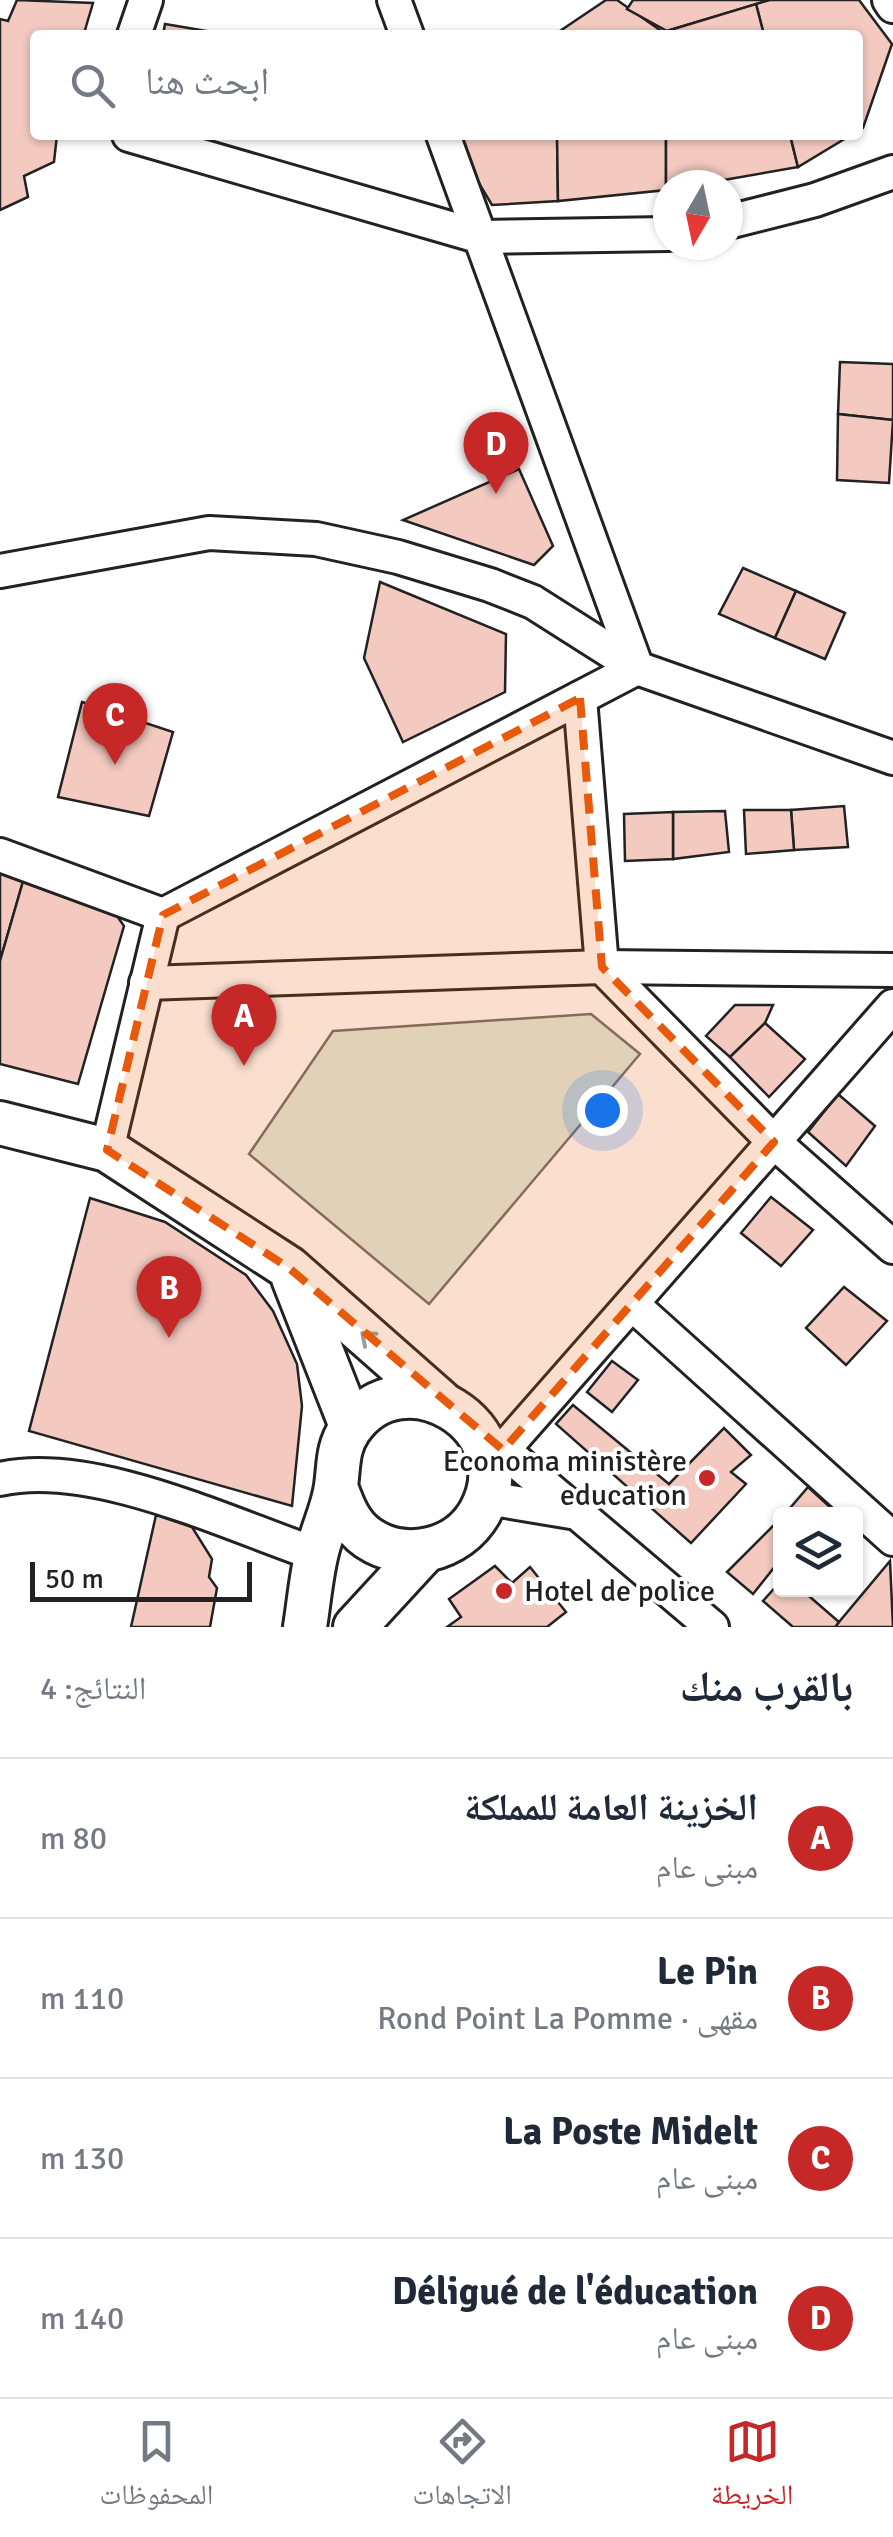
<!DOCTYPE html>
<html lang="ar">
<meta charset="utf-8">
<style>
body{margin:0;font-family:Signika,"Noto Naskh Arabic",sans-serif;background:#f6f6f7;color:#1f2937;direction:rtl}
.controls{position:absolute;right:30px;bottom:30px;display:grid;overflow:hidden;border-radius:10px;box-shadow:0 2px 8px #0004}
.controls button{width:90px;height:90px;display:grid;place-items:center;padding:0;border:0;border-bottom:2px solid #e0e1e3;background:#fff;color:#1f2937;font:50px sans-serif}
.compass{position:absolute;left:653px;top:170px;width:90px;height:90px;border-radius:50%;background:#fff;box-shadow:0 2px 8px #0004;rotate:189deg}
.scale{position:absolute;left:30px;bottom:25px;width:222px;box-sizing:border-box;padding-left:10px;border:5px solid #222;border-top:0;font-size:28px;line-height:35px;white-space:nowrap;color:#222;-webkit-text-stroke:8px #fff;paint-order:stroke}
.you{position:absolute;left:602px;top:1110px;width:35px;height:35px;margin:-25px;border:8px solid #fff;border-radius:50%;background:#1a73e8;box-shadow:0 0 0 15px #1a73e833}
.badge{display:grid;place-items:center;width:65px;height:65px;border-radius:50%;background:#c62828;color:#fff;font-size:32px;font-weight:700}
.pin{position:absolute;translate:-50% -82px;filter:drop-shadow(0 2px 5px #0008)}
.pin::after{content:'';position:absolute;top:52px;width:35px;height:30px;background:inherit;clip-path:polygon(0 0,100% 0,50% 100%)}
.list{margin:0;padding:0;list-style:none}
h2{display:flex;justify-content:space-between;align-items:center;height:130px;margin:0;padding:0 40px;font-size:42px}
h2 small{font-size:32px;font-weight:400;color:#747a83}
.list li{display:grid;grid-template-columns:65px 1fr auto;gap:30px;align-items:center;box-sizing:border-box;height:160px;padding:0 40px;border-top:2px solid #e0e1e3}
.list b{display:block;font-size:38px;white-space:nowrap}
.list p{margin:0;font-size:32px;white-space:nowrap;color:#747a83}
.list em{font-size:32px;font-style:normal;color:#747a83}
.icon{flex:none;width:55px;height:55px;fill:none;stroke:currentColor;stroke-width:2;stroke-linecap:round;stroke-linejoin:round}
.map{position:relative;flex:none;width:893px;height:1627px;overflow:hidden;direction:ltr}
.search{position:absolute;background:#fff;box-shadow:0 2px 8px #0004;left:30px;right:30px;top:30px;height:110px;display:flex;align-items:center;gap:25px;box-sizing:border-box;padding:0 35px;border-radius:10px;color:#747a83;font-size:38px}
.sheet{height:770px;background:#fff}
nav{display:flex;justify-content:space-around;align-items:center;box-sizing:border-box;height:140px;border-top:2px solid #e0e1e3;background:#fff;font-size:28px;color:#747a83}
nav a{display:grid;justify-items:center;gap:5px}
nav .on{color:#c62828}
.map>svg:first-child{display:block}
.green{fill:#e0efe3;stroke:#6f6f6f;stroke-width:2.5}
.building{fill:#f3c9c0;stroke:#222;stroke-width:2.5}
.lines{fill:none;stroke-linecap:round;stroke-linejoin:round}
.minor-casing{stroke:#222;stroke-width:38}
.major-casing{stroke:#222;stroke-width:48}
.minor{stroke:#fff;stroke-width:32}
.major{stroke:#fff;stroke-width:42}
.oneway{stroke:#9c9c9c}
.marked{fill:#e8590c;fill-opacity:0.2;stroke:#e8590c;stroke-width:8;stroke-dasharray:20 12;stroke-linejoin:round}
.poi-dot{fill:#c62828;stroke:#fff;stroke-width:4}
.labels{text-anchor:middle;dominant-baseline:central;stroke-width:8;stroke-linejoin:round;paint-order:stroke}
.poi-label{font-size:30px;fill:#222;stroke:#fff;text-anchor:end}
</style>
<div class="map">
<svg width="893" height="1627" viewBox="0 0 893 1627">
<rect width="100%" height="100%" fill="#fff"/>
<path class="green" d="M591,1014L640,1054L429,1304L249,1154L333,1031Z"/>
<g class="building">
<path d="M17,0L93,3L85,30L91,35H35V135H57L54,162L24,176L28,197L0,210V19L8,21Z"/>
<path d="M606,0H617L667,35H554Z"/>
<path d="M633,0H770L667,31L627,9Z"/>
<path d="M770,0H859L892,44L863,128L858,131V35H764L756,4Z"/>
<path d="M756,4L764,35H667V31Z"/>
<path d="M165,24L230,35H163Z"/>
<path d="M455,135H557L558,201L492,205L459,150Z"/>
<path d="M557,135H666V190L558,201Z"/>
<path d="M666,135H790L798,167L695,185H668L666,190Z"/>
<path d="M790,135H851L798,167Z"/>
<path d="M840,362L893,364V420L838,414Z"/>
<path d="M838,414L893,420L889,483L837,480Z"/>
<path d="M519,469L553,546L534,565L403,520Z"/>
<path d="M743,568L796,591L775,638L719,614Z"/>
<path d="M380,582L506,634L505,692L403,742L364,658Z"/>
<path d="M796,591L845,613L825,659L775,638Z"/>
<path d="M82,702L173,732L149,816L58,797Z"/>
<path d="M844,806L848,847L794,850L791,810Z"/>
<path d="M744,810H791L794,850L746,854Z"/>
<path d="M725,811L729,852L673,859V812Z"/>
<path d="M673,812V859L625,861L624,814Z"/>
<path d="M0,872L24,878L0,961Z"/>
<path d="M24,878L108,903L124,926L78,1084L0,1064V961Z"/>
<path d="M735,1005H773L765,1023L730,1057L706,1036Z"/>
<path d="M765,1023L805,1059L769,1097L730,1057Z"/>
<path d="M838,1094L875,1126L846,1166L808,1132Z"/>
<path d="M771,1197L813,1230L781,1266L741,1233Z"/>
<path d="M90,1198L165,1222L246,1275L273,1311L297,1364L302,1406L292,1506L29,1431Z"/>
<path d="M844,1287L887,1321L846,1365L806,1328Z"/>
<path d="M612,1361L638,1380L612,1412L587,1392Z"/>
<path d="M573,1405L669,1484L724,1428L751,1455L731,1472L746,1484L691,1543L556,1424Z"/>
<path d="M808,1487L830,1507L823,1514H785Z"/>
<path d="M156,1515L192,1527L212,1559L209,1577L217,1588L210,1627H131Z"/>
<path d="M780,1519V1560L753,1594L727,1572Z"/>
<path d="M890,1561L893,1627H835L839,1622Z"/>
<path d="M495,1566L512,1583L530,1567L566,1612L547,1627H447L461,1617L449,1599Z"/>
<path d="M780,1582V1590H802L839,1622L835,1627H793L763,1601Z"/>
</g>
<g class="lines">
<defs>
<g id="minor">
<path d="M394,0L407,35"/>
<path d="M889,0L893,6"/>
<path d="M134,35L146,0"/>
<path d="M129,135L481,237L668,234"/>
<path d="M728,222L815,200L893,172"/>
<path d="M0,571L209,533L316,539L398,557L490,585L533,602L637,668L893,758"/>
<path d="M580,698L602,967L774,1142L893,1247"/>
<path d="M0,855L163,915L637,668L443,135"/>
<path d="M146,983L602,967L893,970"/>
<path d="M107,1150L163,915"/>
<path d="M632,1304L893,1539"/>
<path d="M487,1442L503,1450L712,1627"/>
<path d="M503,1450L893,1006"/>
<path d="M0,1479C92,1458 228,1524 316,1554"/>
<path d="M487,1498L571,1512"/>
</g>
<g id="major">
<path d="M0,1123L107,1150L289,1268L440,1401"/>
<path d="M293,1278L351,1426"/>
<path d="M305,1627C309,1602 311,1576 317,1552C322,1530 333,1509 336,1486C339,1465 337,1448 350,1429C402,1352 527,1426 480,1512C458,1551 405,1563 368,1538C350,1526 343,1506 336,1487"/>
<path d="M355,1627L425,1551"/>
</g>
</defs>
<use href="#minor" class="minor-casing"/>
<use href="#major" class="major-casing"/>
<use href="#minor" class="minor"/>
<use href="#major" class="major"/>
</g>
<defs><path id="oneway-chevron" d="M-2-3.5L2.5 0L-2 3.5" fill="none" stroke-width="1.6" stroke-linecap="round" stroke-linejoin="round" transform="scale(2.5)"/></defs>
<use class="oneway" href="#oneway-chevron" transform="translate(367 1337) rotate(-139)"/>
<path class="marked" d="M580,698L602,967L774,1142L503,1450L289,1268L107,1150L163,915Z"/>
<g class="poi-dot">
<circle cx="707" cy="1478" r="10"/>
<circle cx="504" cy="1591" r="10"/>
</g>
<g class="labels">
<g class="poi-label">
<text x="687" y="1461">Economa ministère<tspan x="687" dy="34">education</tspan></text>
<text x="524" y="1591" text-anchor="start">Hotel de police</text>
</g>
</g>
</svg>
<div class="controls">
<button><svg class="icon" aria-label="layers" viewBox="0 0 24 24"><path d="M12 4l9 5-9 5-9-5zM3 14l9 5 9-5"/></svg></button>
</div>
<svg class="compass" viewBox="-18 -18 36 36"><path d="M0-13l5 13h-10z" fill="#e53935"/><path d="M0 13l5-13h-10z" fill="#747a83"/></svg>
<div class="scale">50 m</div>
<div class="you"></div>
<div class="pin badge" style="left:244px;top:1066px">A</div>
<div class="pin badge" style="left:169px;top:1338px">B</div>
<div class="pin badge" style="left:115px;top:765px">C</div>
<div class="pin badge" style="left:496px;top:494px">D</div>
<div class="search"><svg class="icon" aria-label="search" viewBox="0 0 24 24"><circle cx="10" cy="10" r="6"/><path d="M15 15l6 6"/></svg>ابحث هنا</div>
</div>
<section class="sheet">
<h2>بالقرب منك<small>النتائج: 4</small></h2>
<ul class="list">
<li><span class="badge">A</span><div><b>الخزينة العامة للمملكة</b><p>مبنى عام</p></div><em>80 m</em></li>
<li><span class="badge">B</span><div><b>Le Pin</b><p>مقهى · Rond Point La Pomme</p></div><em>110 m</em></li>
<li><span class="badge">C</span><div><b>La Poste Midelt</b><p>مبنى عام</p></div><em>130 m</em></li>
<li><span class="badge">D</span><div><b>Déligué de l'éducation</b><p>مبنى عام</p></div><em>140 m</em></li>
</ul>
</section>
<nav>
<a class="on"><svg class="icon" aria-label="map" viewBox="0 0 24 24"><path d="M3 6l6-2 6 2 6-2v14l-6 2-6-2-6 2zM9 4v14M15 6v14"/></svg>الخريطة</a>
<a><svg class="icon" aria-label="directions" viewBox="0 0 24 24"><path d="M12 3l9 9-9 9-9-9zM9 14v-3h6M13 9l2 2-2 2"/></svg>الاتجاهات</a>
<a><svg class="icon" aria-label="saved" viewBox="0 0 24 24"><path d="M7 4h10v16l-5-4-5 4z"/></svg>المحفوظات</a>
</nav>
